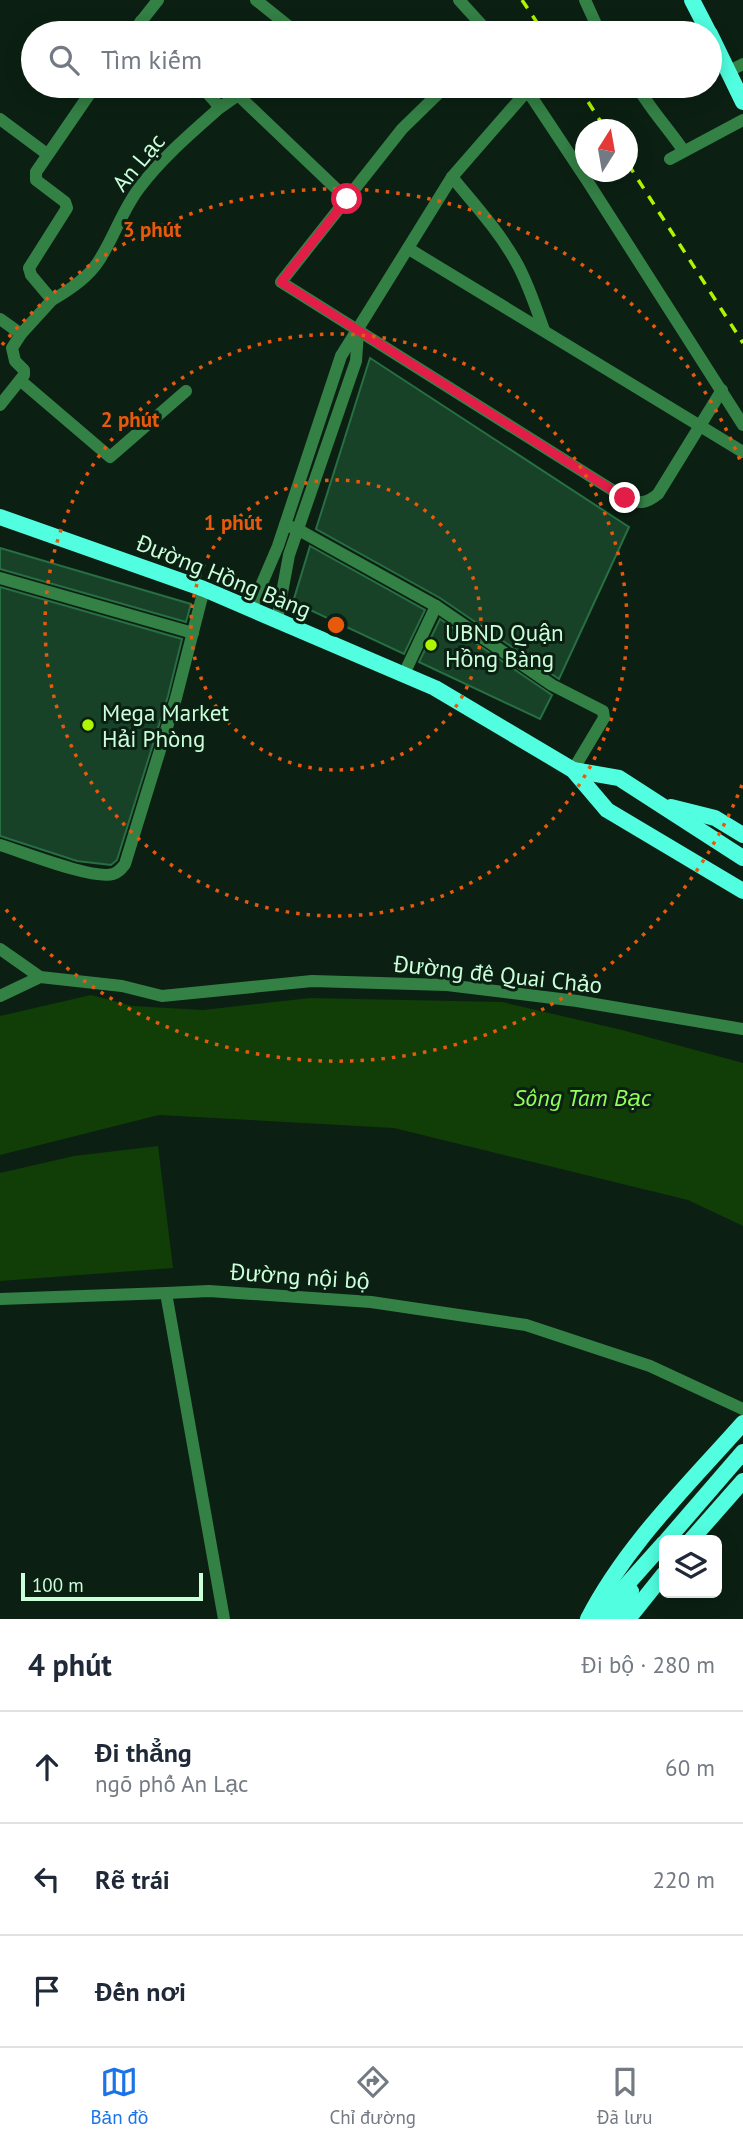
<!DOCTYPE html>
<html lang="vi">
<meta charset="utf-8">
<style>
body{margin:0;font-family:"PT Sans",sans-serif;background:#f6f6f7;color:#1f2937}
.controls{position:absolute;right:21px;bottom:21px;display:grid;overflow:hidden;border-radius:10px;box-shadow:0 4px 18px #0003}
.controls button{width:63px;height:63px;display:grid;place-items:center;padding:0;border:0;border-bottom:2px solid #e0e1e3;background:#fff;color:#1f2937;font:35px sans-serif}
.compass{position:absolute;left:575px;top:119px;width:63px;height:63px;border-radius:50%;background:#fff;box-shadow:0 4px 18px #0003;rotate:11deg}
.scale{position:absolute;left:21px;bottom:18px;width:182px;box-sizing:border-box;padding-left:7px;border:4px solid #caffda;border-top:0;font-size:19px;line-height:24px;white-space:nowrap;color:#caffda;-webkit-text-stroke:5px #0b2013;paint-order:stroke}
.stop{position:absolute;width:21px;height:21px;margin:-16px;border:5px solid #e11d48;border-radius:50%;background:#fff}
.stop.end{background:#e11d48;border-color:#fff;box-shadow:0 2px 7px #0008}
.list{margin:0;padding:0;list-style:none}
h2{display:flex;justify-content:space-between;align-items:center;height:91px;margin:0;padding:0 28px;font-size:30px}
h2 small{font-size:23px;font-weight:400;color:#747a83}
.list li{display:grid;grid-template-columns:46px 1fr auto;gap:21px;align-items:center;box-sizing:border-box;height:112px;padding:0 28px;border-top:2px solid #e0e1e3}
.list b{display:block;font-size:26px;white-space:nowrap}
.list p{margin:0;font-size:23px;white-space:nowrap;color:#747a83}
.list em{font-size:23px;font-style:normal;color:#747a83}
.icon{flex:none;width:38px;height:38px;fill:none;stroke:currentColor;stroke-width:2;stroke-linecap:round;stroke-linejoin:round}
.map{position:relative;flex:none;width:743px;height:1619px;overflow:hidden}
.search{position:absolute;background:#fff;box-shadow:0 4px 18px #0003;left:21px;right:21px;top:21px;height:77px;display:flex;align-items:center;gap:18px;box-sizing:border-box;padding:0 24px;border-radius:38px;color:#747a83;font-size:26px}
.sheet{height:427px;background:#fff}
nav{display:flex;justify-content:space-around;align-items:center;box-sizing:border-box;height:98px;border-top:2px solid #e0e1e3;background:#fff;font-size:19px;color:#747a83}
nav a{display:grid;justify-items:center;gap:4px}
nav .on{color:#1a73e8}
.map>svg:first-child{display:block}
.water{fill:#103e06}
.building{fill:#174228;stroke:#276f43;stroke-width:2}
.lines{fill:none;stroke-linecap:round;stroke-linejoin:round}
.minor{stroke:#348146;stroke-width:12}
.major{stroke:#51ffe0;stroke-width:16}
.rail{stroke:#adf500;stroke-width:3.5;stroke-dasharray:10 9;stroke-linecap:butt}
.route{stroke:#e11d48;stroke-width:9}
.ring{fill:none;stroke:#e8590c;stroke-width:3.5;stroke-dasharray:3.5 7}
.poi-dot{fill:#adf500;stroke:#0b2013;stroke-width:2.5}
.labels{text-anchor:middle;dominant-baseline:central;stroke-width:6;stroke-linejoin:round;paint-order:stroke}
.street-label{font-size:23px;fill:#caffda;stroke:#0b2013}
.poi-label{font-size:23px;fill:#caffda;stroke:#0b2013;text-anchor:start}
.water-label{font-size:24px;font-style:italic;fill:#91ff58;stroke:#0b2013}
.centre{fill:#e8590c;stroke:#0b2013;stroke-width:3.5}
.ring-label{font-size:21px;text-anchor:middle;font-weight:bold;fill:#e8590c;stroke:#0b2013;stroke-width:6;stroke-linejoin:round;paint-order:stroke}
</style>
<div class="map">
<svg width="743" height="1619" viewBox="0 0 743 1619">
<rect width="100%" height="100%" fill="#0b2013"/>
<g class="water">
<path d="M91,995L132,1006L203,1010L310,998L502,1002L622,1030L743,1063V1226L688,1200L394,1128L159,1115L0,1155V1016Z"/>
<path d="M158,1146L173,1268L0,1281V1173L74,1156Z"/>
</g>
<g class="building">
<path d="M370,358L629,527L559,679L440,598L316,529Z"/>
<path d="M310,546L425,610L404,654L293,602Z"/>
<path d="M0,548L191,604L186,622L0,569Z"/>
<path d="M0,587L182,639L168,696L117,860L111,865L77,861L0,836Z"/>
<path d="M440,619L552,695L540,719L419,662Z"/>
</g>
<g class="lines">
<g class="minor">
<path d="M256,0L297,33"/>
<path d="M459,0L489,33"/>
<path d="M585,0L600,33"/>
<path d="M141,21L153,33"/>
<path d="M132,33L158,0"/>
<path d="M729,71L743,64"/>
<path d="M446,86L402,129L281,282L625,498C639,504 646,504 658,494L722,390"/>
<path d="M637,86C650,109 668,128 683,150"/>
<path d="M525,87L588,182L743,425"/>
<path d="M218,109L238,95L347,199"/>
<path d="M0,119L47,154"/>
<path d="M670,159L743,120"/>
<path d="M452,177C474,204 498,230 515,260C528,282 535,306 544,330"/>
<path d="M409,249L743,452"/>
<path d="M52,300C68,291 88,277 98,262C114,238 122,210 140,187C162,158 189,135 216,111L218,105L201,86"/>
<path d="M0,319L21,334"/>
<path d="M21,381L110,457L186,391"/>
<path d="M0,405L24,375V370L15,361L12,348L21,334L52,300L31,275L29,268L67,208L65,202L36,180V172L95,86"/>
<path d="M285,525L297,529L436,606L552,685L603,711L604,718L573,770"/>
<path d="M0,578L193,633"/>
<path d="M251,609L278,546L341,356L452,177L527,91"/>
<path d="M277,620L289,555L356,361L358,332"/>
<path d="M403,676L436,606"/>
<path d="M0,845C23,852 93,880 113,874C119,872 121,869 125,864L176,698L204,589"/>
<path d="M0,949L40,977"/>
<path d="M0,996L40,977L122,986L162,996L312,981L447,985L577,1001L743,1029"/>
<path d="M0,1299L166,1293"/>
<path d="M224,1619L166,1293L209,1291L371,1302L526,1325L650,1366L743,1409"/>
</g>
<g class="major">
<path d="M692,0L709,33"/>
<path d="M710,34L743,102"/>
<path d="M0,517L204,589L435,688L573,770L607,810L743,891"/>
<path d="M573,770L619,778L743,858"/>
<path d="M671,807L715,818L743,835"/>
<path d="M667,1540L743,1452"/>
<path d="M691,1540L743,1481"/>
<path d="M588,1619C626,1545 688,1485 743,1423"/>
<path d="M596,1619L664,1543"/>
<path d="M614,1619L631,1591"/>
<path d="M628,1619L664,1574"/>
</g>
<g class="rail">
<path d="M522,0L544,33"/>
<path d="M578,86L606,130"/>
<path d="M628,164L743,343"/>
</g>
</g>
<g class="lines">
<path class="route" d="M347,199L281,282L625,498"/>
</g>
<g class="ring">
<circle cx="336" cy="625" r="145"/>
<circle cx="336" cy="625" r="291"/>
<path d="M742 785A436 436 0 0 1 2 905M2 345A436 436 0 0 1 742 465"/>
</g>
<g class="poi-dot">
<circle cx="431" cy="645" r="7"/>
<circle cx="88" cy="725" r="7"/>
</g>
<g class="labels">
<g class="street-label">
<text transform="translate(138 162) rotate(-50)">An Lạc</text>
<text transform="translate(224 576) rotate(22)">Đường Hồng Bàng</text>
<text transform="translate(498 974) rotate(6)">Đường đê Quai Chảo</text>
<text transform="translate(300 1276) rotate(4)">Đường nội bộ</text>
</g>
<g class="poi-label">
<text x="445" y="632">UBND Quận<tspan x="445" dy="26">Hồng Bàng</tspan></text>
<text x="102" y="712">Mega Market<tspan x="102" dy="26">Hải Phòng</tspan></text>
</g>
<g class="water-label">
<text x="582" y="1097">Sông Tam Bạc</text>
</g>
</g>
<circle cx="336" cy="625" r="10" class="centre"/>
<g class="ring-label">
<text x="152" y="237">3 phút</text>
<text x="130" y="427">2 phút</text>
<text x="233" y="530">1 phút</text>
</g>
</svg>
<div class="controls">
<button><svg class="icon" aria-label="layers" viewBox="0 0 24 24"><path d="M12 4l9 5-9 5-9-5zM3 14l9 5 9-5"/></svg></button>
</div>
<svg class="compass" viewBox="-18 -18 36 36"><path d="M0-13l5 13h-10z" fill="#e53935"/><path d="M0 13l5-13h-10z" fill="#747a83"/></svg>
<div class="scale">100 m</div>
<div class="stop" style="left:347px;top:199px"></div>
<div class="stop end" style="left:625px;top:498px"></div>
<div class="search"><svg class="icon" aria-label="search" viewBox="0 0 24 24"><circle cx="10" cy="10" r="6"/><path d="M15 15l6 6"/></svg>Tìm kiếm</div>
</div>
<section class="sheet">
<h2>4 phút<small>Đi bộ · 280 m</small></h2>
<ul class="list">
<li><svg class="icon" aria-label="ahead" viewBox="0 0 24 24"><path d="M12 20V5M6 11l6-6 6 6"/></svg><div><b>Đi thẳng</b><p>ngõ phố An Lạc</p></div><em>60 m</em></li>
<li><svg class="icon" aria-label="left" viewBox="0 0 24 24"><path d="M17 20v-9H6M10 6l-5 5 5 5"/></svg><div><b>Rẽ trái</b></div><em>220 m</em></li>
<li><svg class="icon" aria-label="arrive" viewBox="0 0 24 24"><path d="M6 21V4h12l-3 4 3 4H6"/></svg><div><b>Đến nơi</b></div></li>
</ul>
</section>
<nav>
<a class="on"><svg class="icon" aria-label="map" viewBox="0 0 24 24"><path d="M3 6l6-2 6 2 6-2v14l-6 2-6-2-6 2zM9 4v14M15 6v14"/></svg>Bản đồ</a>
<a><svg class="icon" aria-label="directions" viewBox="0 0 24 24"><path d="M12 3l9 9-9 9-9-9zM9 14v-3h6M13 9l2 2-2 2"/></svg>Chỉ đường</a>
<a><svg class="icon" aria-label="saved" viewBox="0 0 24 24"><path d="M7 4h10v16l-5-4-5 4z"/></svg>Đã lưu</a>
</nav>
